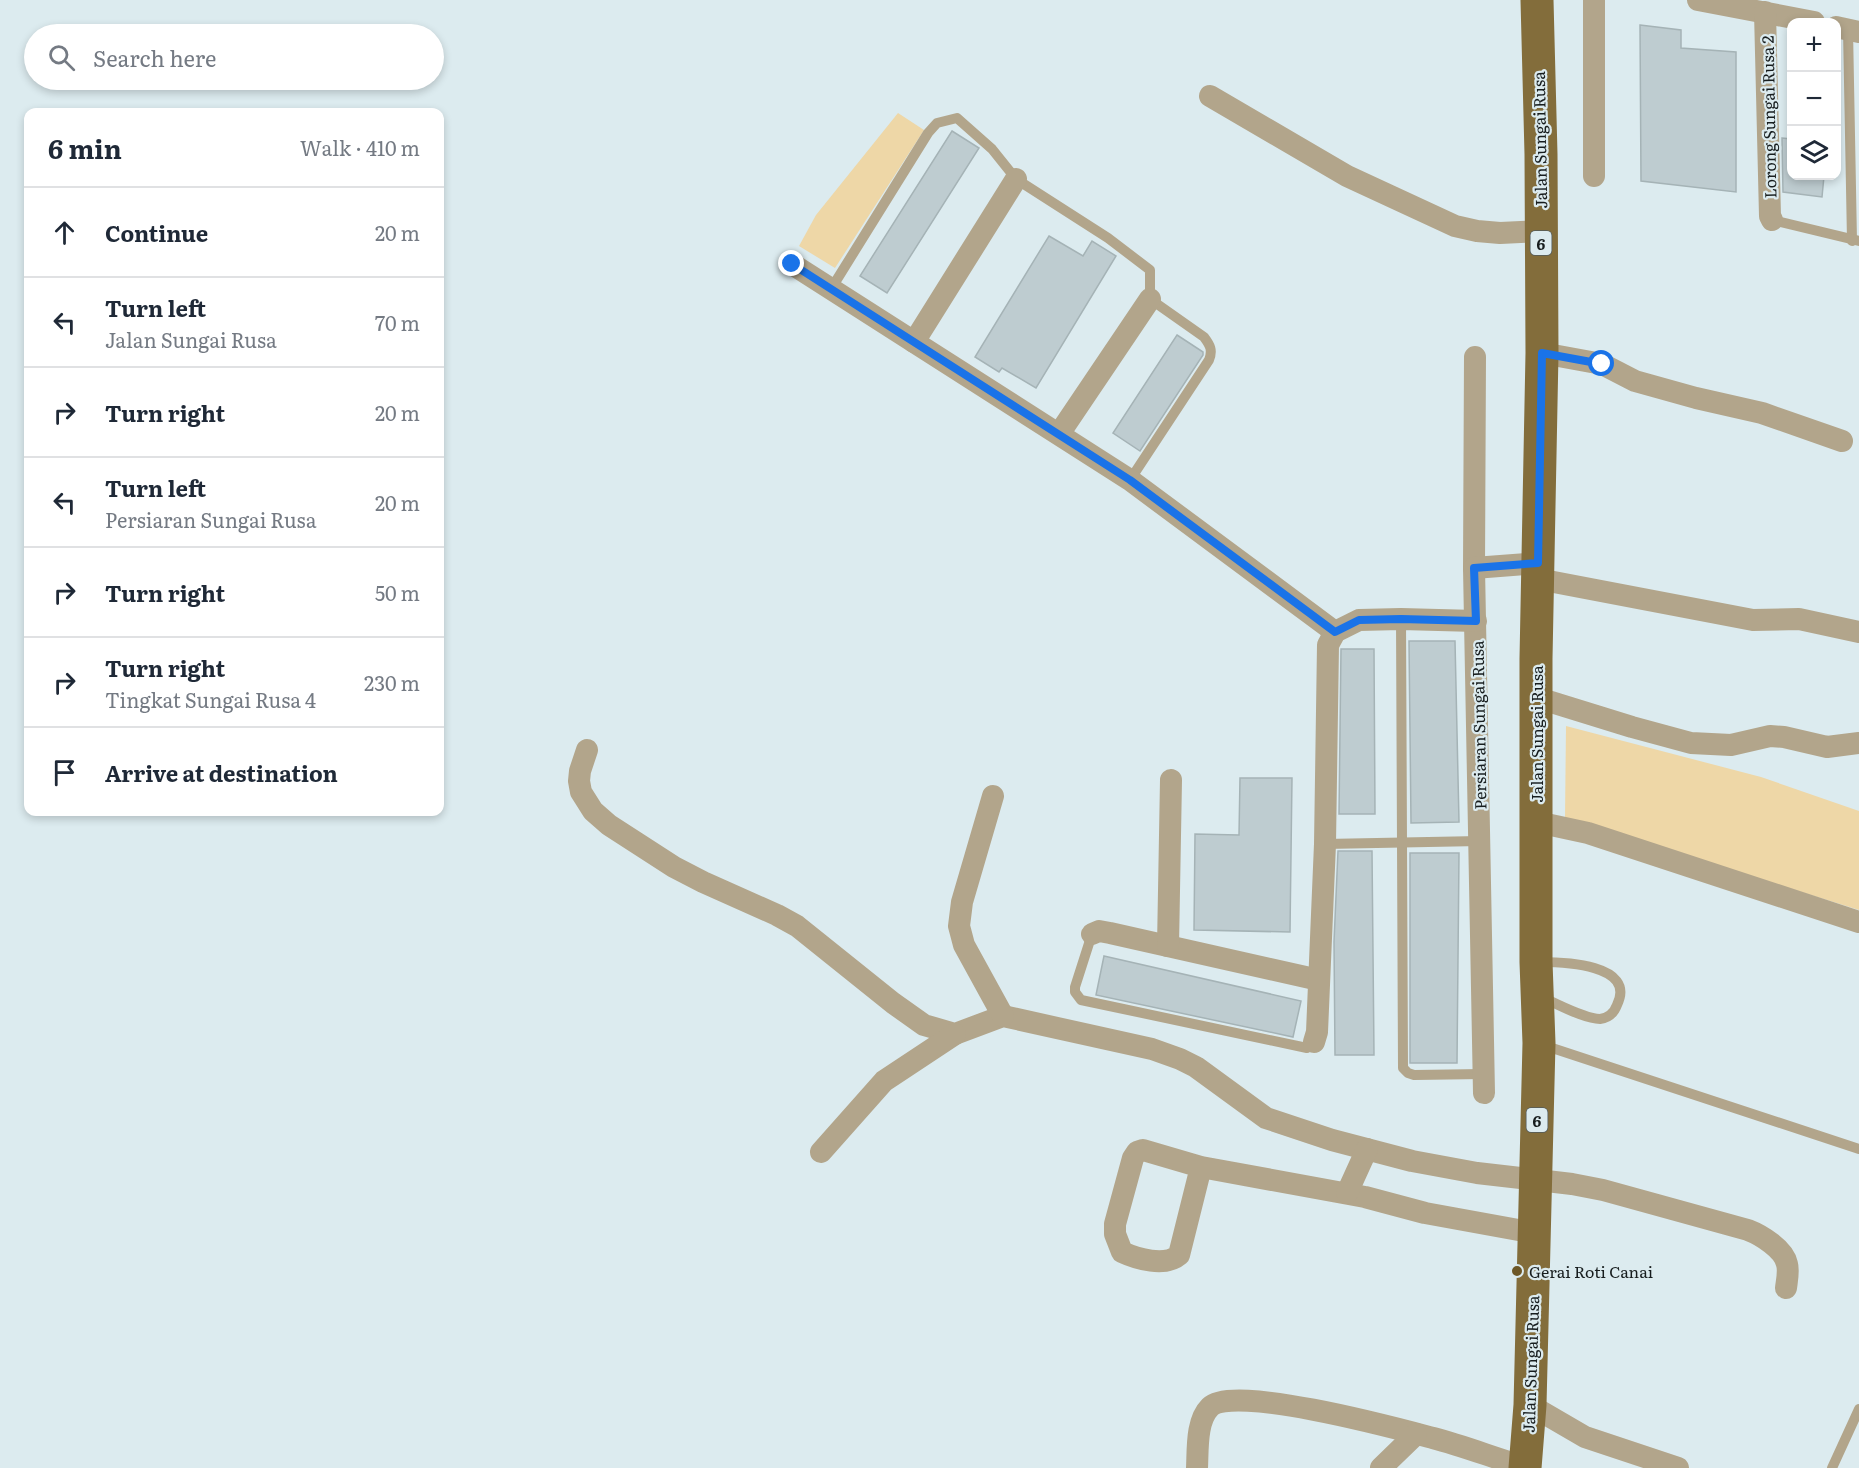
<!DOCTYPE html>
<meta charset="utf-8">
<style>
body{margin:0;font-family:Literata,serif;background:#f2f2f3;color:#1f2937}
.controls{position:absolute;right:18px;top:18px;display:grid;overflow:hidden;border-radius:12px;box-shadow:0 3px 9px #0003}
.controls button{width:54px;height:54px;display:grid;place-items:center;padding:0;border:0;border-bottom:2px solid #e0e1e3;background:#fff;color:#1f2937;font:30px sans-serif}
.stop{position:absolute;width:18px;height:18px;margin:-14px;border:4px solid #1a73e8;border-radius:50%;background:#fff}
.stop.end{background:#1a73e8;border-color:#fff;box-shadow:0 2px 6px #0008}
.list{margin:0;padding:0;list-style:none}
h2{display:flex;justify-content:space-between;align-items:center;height:78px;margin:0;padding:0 24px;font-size:26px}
h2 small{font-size:20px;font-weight:400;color:#747a83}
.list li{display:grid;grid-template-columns:39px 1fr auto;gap:18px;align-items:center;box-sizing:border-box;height:90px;padding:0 24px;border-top:2px solid #e0e1e3}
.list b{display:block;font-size:22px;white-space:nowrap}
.list p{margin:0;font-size:20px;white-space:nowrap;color:#747a83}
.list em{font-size:20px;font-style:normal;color:#747a83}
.icon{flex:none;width:33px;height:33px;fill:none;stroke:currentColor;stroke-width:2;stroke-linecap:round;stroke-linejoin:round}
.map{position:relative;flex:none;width:1859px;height:1468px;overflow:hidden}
.search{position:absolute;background:#fff;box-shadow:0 3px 9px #0003;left:24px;top:24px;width:420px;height:66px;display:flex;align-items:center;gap:15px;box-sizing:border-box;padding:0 21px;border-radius:33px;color:#747a83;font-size:22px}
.panel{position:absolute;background:#fff;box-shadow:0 3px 9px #0003;left:24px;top:108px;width:420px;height:708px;border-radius:12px}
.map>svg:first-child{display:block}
.green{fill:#eed7a7}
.building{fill:#beccd0;stroke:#a5b3b6;stroke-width:1.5}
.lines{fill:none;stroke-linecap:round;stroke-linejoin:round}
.lane{stroke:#b2a58b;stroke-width:10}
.street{stroke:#b2a58b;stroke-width:22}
.primary{stroke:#836d3b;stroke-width:33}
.route{stroke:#1a73e8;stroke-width:8}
.poi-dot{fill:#6d5727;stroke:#dcebef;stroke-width:2}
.labels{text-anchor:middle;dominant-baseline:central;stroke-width:4.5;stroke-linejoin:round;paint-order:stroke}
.shield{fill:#dcebef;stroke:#525b5d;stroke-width:1.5}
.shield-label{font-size:15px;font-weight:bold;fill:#171d1e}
.street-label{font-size:16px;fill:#171d1e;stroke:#dcebef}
.poi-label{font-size:16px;fill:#171d1e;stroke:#dcebef;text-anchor:start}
</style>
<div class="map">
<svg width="1859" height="1468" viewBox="0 0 1859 1468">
<rect width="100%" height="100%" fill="#dcebef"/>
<g class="green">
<path d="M898,113L924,130L835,268L799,246L816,215Z"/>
<path d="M1566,726L1761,777L1859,811V910L1565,818Z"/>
</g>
<g class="building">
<path d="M1640,25L1681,30V48L1736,52V192L1641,181Z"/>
<path d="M952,131L979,148L887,293L860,276Z"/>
<path d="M1782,138L1791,139V176H1824L1822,197L1783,192Z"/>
<path d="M1049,236L1083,256L1092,241L1116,256L1036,388L1002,368L999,372L975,357Z"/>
<path d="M1177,335L1203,352V355L1140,451L1113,433Z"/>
<path d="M1409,641H1455L1459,822L1411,823Z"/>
<path d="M1341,649H1374L1375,814H1339Z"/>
<path d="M1240,778H1292L1290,932L1194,930L1195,834L1239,835Z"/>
<path d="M1338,851H1372L1374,1055H1335L1334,942Z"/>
<path d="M1410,853H1459L1457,1063H1410Z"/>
<path d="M1104,956L1301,1001L1293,1037L1096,995Z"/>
</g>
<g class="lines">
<g class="lane">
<path d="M1848,29L1852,241"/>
<path d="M1772,220L1859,241"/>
<path d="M831,289L928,133L937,123L957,118L992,149L1016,179L1108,238L1150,270V299L1204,337C1210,345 1213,350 1209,360L1130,480"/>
<path d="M1401,619L1403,1068L1408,1073L1414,1075L1483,1074"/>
<path d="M1325,844L1480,841"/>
<path d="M1092,934L1075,987V992L1081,1000L1307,1048L1314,1042"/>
<path d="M1539,962C1563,962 1637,964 1617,1005C1614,1013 1608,1018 1600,1019C1584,1019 1558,1004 1543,998"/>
<path d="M1543,1045L1859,1149"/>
<path d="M1832,1468L1859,1409"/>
</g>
<g class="street">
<path d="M1698,0L1814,22"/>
<path d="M1765,12L1770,216L1772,220"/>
<path d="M1836,27L1859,32"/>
<path d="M1210,96L1347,176L1455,226L1477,231L1500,233L1540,231"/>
<path d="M1594,176V0"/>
<path d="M792,264L1130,480L1335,632"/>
<path d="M914,342L1016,179"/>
<path d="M1542,353L1602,364L1635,381L1696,398L1762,413L1842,441"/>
<path d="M1475,357L1474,568L1484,1093"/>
<path d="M1059,434L1150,299"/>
<path d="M1474,568L1538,563"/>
<path d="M1538,579L1753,620L1799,619L1859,632"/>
<path d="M1535,697L1632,727L1691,743L1731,745L1770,736L1784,737L1827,747L1859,743"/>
<path d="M587,750L580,771L579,781L581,792L593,811L609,825L674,867L703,882L777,915L797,926L893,1003L924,1025L955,1034L1003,1016L1152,1049L1180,1059L1196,1067L1266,1118L1332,1140L1412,1161L1477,1173L1572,1184L1603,1190L1748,1230C1761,1235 1784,1249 1787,1264C1789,1271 1787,1280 1786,1288"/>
<path d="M993,796L962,902L959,926L964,945L1003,1016"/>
<path d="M1537,822L1588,833L1859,922"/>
<path d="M1092,934L1099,931L1110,933L1319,980"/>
<path d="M1168,946L1171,780"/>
<path d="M1314,1042L1317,1032L1325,844L1328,645L1335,632L1359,620L1401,619L1476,621"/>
<path d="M821,1152L884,1081L955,1034"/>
<path d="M1201,1167L1179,1255C1165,1267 1137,1259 1122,1252L1115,1234V1224L1133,1158L1137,1152L1143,1150L1201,1167L1365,1197L1425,1213L1535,1233"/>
<path d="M1347,1193L1367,1149"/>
<path d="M1530,1405L1585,1437L1678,1468"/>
<path d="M1197,1468C1198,1449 1196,1421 1210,1407C1233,1384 1399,1429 1433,1438C1464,1446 1494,1458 1525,1467"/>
<path d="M1381,1468L1416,1434"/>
</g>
<path class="primary" d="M1525,1468L1530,1405L1539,1043L1536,962V659L1542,353L1541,154L1537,0"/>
</g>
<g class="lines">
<path class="route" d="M792,264L1130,480L1335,632L1359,620L1401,619L1476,621L1474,568L1538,563L1542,353L1602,364"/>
</g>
<circle class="poi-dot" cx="1517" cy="1271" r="6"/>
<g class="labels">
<g class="shield">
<rect x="1530.5" y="231" width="21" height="24" rx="4.5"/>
<rect x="1526.5" y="1108" width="21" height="24" rx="4.5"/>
</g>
<g class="shield-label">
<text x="1541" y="243">6</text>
<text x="1537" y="1120">6</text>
</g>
<g class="street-label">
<text transform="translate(1768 117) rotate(-91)">Lorong Sungai Rusa 2</text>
<text transform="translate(1539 140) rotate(-91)">Jalan Sungai Rusa</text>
<text transform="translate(1478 725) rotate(-91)">Persiaran Sungai Rusa</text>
<text transform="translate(1536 734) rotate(-90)">Jalan Sungai Rusa</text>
<text transform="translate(1530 1364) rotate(-88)">Jalan Sungai Rusa</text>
</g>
<g class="poi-label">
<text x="1529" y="1271">Gerai Roti Canai</text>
</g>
</g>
</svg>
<div class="controls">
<button>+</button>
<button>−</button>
<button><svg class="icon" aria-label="layers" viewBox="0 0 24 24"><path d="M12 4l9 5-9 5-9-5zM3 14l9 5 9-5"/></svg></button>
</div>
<div class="stop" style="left:1602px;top:364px"></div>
<div class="stop end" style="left:792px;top:264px"></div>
<div class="search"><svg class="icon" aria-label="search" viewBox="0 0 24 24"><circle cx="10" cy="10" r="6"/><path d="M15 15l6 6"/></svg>Search here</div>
<section class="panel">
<h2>6 min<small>Walk · 410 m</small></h2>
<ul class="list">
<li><svg class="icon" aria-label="ahead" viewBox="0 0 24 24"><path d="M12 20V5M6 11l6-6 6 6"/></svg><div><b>Continue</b></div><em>20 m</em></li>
<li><svg class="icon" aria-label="left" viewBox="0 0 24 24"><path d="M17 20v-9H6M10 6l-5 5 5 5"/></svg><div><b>Turn left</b><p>Jalan Sungai Rusa</p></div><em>70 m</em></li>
<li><svg class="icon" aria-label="right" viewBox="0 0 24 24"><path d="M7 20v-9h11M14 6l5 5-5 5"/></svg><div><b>Turn right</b></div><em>20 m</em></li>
<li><svg class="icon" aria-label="left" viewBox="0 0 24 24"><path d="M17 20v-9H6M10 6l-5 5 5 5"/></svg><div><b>Turn left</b><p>Persiaran Sungai Rusa</p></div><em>20 m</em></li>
<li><svg class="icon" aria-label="right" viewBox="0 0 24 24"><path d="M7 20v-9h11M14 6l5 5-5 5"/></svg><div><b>Turn right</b></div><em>50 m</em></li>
<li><svg class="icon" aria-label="right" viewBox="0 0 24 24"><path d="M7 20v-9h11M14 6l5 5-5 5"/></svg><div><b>Turn right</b><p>Tingkat Sungai Rusa 4</p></div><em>230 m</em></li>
<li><svg class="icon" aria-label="arrive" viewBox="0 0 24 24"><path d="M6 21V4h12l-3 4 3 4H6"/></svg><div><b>Arrive at destination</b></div></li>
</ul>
</section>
</div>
